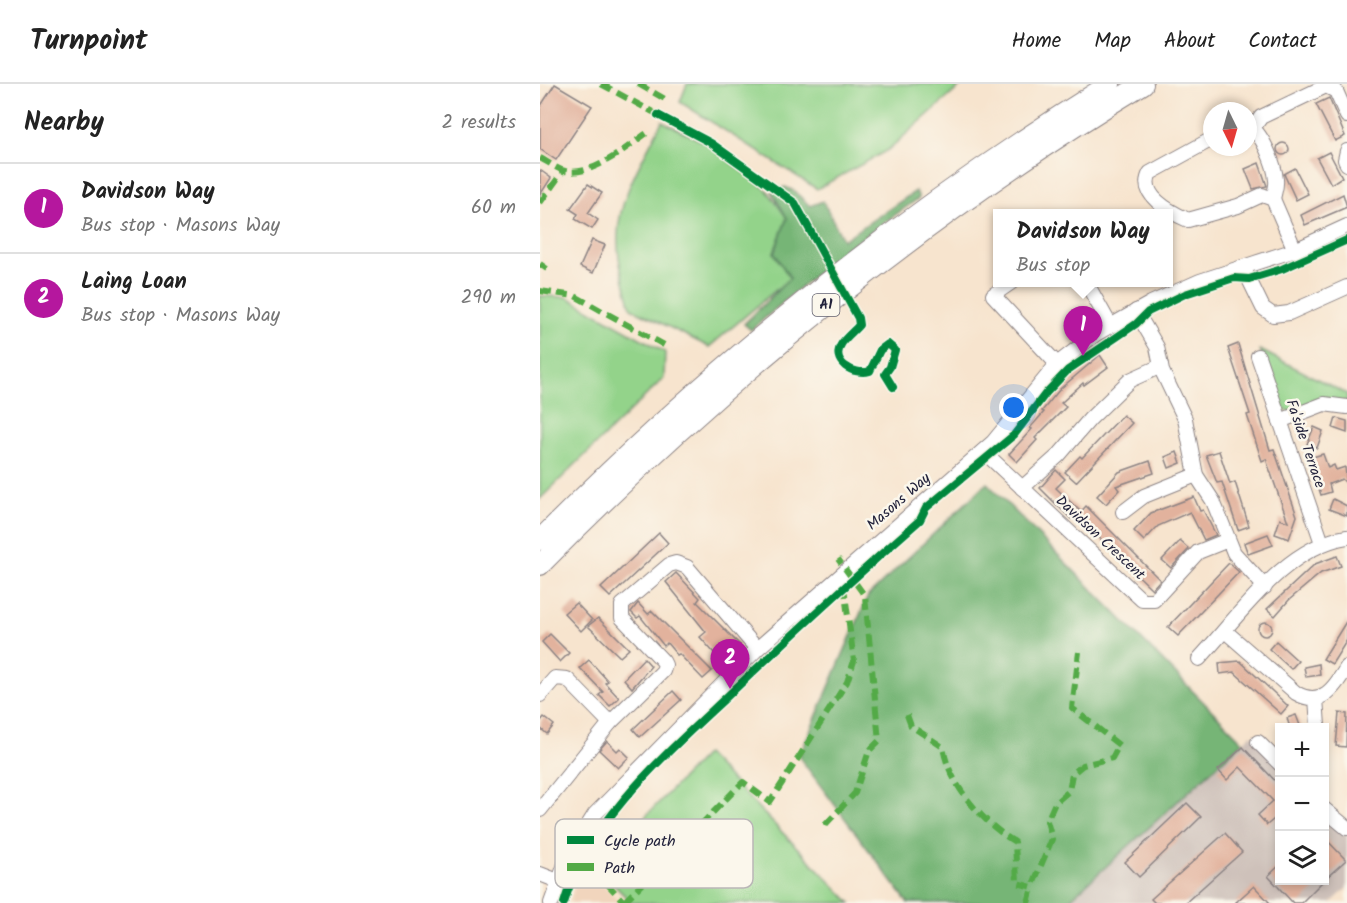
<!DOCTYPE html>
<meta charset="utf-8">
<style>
body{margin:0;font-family:Kalam,sans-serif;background:#f6f6f6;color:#222}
.controls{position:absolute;right:18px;bottom:18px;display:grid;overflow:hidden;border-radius:0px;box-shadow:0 3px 9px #0003}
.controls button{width:54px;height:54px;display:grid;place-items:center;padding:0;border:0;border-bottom:2px solid #e0e0e0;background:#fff;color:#222;font:30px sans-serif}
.compass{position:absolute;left:663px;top:18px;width:54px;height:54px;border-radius:50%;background:#fff;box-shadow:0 3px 9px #0003;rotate:175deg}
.you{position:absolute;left:474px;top:324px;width:21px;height:21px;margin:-15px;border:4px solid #fff;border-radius:50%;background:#1a73e8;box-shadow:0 0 0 9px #1a73e833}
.badge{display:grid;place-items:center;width:39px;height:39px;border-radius:50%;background:#b5179e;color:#fff;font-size:20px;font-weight:700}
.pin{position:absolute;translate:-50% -50px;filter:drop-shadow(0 2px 3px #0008)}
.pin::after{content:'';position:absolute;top:32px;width:21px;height:18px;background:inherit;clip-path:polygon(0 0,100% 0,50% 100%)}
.popup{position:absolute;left:453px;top:125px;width:180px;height:78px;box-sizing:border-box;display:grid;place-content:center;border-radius:0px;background:#fff;filter:drop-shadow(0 2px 4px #0005);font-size:20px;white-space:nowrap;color:#767676}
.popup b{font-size:22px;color:#222}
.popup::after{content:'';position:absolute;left:50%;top:100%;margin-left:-12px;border:12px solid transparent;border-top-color:#fff}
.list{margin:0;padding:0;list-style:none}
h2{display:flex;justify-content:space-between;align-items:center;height:78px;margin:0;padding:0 24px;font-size:26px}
h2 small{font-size:20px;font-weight:400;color:#767676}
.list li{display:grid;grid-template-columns:39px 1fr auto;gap:18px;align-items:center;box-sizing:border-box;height:90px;padding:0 24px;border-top:2px solid #e0e0e0}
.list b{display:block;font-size:22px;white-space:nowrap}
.list p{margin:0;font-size:20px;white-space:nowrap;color:#767676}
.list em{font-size:20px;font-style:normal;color:#767676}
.icon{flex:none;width:33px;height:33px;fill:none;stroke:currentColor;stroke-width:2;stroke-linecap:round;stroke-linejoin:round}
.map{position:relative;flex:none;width:807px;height:819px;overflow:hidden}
header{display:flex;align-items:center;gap:36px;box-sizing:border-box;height:84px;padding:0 30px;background:#fff;border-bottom:2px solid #e0e0e0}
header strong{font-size:28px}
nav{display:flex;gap:33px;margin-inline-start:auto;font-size:21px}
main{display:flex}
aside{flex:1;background:#fff}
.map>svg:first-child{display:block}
.built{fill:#f1d5bd}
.industrial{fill:#cec1ba}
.green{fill:#93d38a;stroke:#5a7a62;stroke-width:1.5}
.forest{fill:#76b576;stroke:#4c6c58;stroke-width:1.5}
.building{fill:#e2b29d}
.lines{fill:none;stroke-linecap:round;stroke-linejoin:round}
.minor-casing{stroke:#8c8384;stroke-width:16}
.highway-casing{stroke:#8c8384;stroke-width:22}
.minor{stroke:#fff;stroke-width:14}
.highway{stroke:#fff;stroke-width:20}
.quiet{stroke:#53aa46;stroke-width:6;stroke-dasharray:12 6;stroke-linecap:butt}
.cycleway-casing{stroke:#fbf7ec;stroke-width:11}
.cycleway{stroke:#00873e;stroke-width:8}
.labels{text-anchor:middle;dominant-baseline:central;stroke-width:5;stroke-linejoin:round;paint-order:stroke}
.shield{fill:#fbf7ec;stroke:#636270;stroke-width:1.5}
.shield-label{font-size:14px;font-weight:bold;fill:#22223b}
.street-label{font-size:15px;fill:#22223b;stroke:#fbf7ec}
.key{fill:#fbf7ec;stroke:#bab7b7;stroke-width:1.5}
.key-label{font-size:16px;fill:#22223b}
</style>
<header>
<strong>Turnpoint</strong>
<nav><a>Home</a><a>Map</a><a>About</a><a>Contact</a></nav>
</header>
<main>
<aside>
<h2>Nearby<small>2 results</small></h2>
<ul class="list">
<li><span class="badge">1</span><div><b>Davidson Way</b><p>Bus stop · Masons Way</p></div><em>60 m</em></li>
<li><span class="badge">2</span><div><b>Laing Loan</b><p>Bus stop · Masons Way</p></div><em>290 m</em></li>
</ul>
</aside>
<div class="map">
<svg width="807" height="819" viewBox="0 0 807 819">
<rect width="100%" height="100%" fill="#fbf7ec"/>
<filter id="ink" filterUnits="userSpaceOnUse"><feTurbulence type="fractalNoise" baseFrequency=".0167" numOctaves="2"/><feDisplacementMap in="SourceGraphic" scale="12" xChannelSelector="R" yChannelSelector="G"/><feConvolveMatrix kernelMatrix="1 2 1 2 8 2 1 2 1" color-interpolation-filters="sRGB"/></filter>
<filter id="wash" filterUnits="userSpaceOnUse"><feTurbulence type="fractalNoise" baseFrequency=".008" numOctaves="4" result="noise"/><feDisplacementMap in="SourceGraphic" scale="24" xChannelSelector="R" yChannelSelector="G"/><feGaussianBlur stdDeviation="1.35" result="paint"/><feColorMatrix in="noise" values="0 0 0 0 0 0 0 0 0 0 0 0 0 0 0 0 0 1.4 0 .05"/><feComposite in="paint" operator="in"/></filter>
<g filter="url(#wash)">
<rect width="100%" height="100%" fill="#f7e4ce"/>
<path class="built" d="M42,780L81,819H30Z"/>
<path class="industrial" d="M712,650L739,679L740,796H784L785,727L807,751V804L791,819H526Z"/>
<g class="green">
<path d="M147,0H423L348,66L277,105L140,18Z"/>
<path d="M122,37L167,60L227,106L247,134L234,169L250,194L169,263L91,224C85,200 76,175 78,150C79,111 106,71 122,37Z"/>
<path d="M0,212L27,213L125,268L124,294L0,415Z"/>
<path d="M720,266L807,310V319L751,328L742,325Z"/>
<path d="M166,670L311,819H92L56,783Z"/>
</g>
<g class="forest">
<path d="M245,103L254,107L270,122L283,117L303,156L376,107L379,114L297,172L211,246L204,240L250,194L234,169L247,134L232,108Z"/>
<path d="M447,399L703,658L526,819H368L259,673L328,512Z"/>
</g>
<g id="blocks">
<g class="building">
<path d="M15,0L52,22L16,76L0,65V23Z"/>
<path d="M789,14L805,52L795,57L776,20Z"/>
<circle cx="743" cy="65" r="6"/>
<path d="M789,68L802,93L791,100L777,74Z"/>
<path d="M719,79L727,102L713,105L705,85Z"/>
<path d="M755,84L768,110L756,116L744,90Z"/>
<path d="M0,86L11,94L0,111Z"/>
<path d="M48,100L62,109L48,129L58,136L52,145L35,135L38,130L30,125Z"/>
<path d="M803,110L807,123L765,141L761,131Z"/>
<path d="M52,156L65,161L53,189L40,183Z"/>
<path d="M698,260L730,366L734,365L757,432L749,455L735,450L740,435L748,438L726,375L722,377L707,331L710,330L688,264Z"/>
<path d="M560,271L568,283L544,301L543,299L521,319L526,323L495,354L497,356L477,378L469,370L492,345L490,344L504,328L502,327L520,305Z"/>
<path d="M583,331L592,339L536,398L525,388L540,372L542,374Z"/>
<path d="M796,334L807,337V349L793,344Z"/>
<path d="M774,343L783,347L777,364L767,360Z"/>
<path d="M679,367L690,400L695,398L709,442L698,446L682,398L677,399L666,371Z"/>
<path d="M637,368L641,379L629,384L625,373Z"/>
<path d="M783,370L788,384L794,381L796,386L805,383L807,400L802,395L789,400L791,408L781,411L769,374Z"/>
<path d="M610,377L614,389L576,402L579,406L566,420L557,412L579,388Z"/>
<path d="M516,386L525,395L516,404L539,426L531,435L500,404Z"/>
<path d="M654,413L660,427L663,426L676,451L664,456L650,428L618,442L604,457L594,447L611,429Z"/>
<path d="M793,415L807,422V432L789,425Z"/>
<path d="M546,422L620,496L612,505L537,432Z"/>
<path d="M119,449L128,459L70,513L61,504Z"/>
<path d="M728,450L733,461L708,470L704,459Z"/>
<path d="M640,457L649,465L631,484L622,476Z"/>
<path d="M797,472L801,482L781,489L749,516L735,532L727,525L775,480Z"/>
<path d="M689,479L699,488L638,552L628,543Z"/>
<path d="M136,489L160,514L157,518L200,561L191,569L183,561L174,569L160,553L166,548L126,498Z"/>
<path d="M36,519L52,536L41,547L24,529Z"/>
<path d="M98,519L108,530L112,527L172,587L163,595L139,570L137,571L127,559L124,562L100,532L97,534L91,528Z"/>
<path d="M58,534L89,565L80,573L48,542Z"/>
<path d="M807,536V556L792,580L783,575Z"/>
<circle cx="725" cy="545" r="7"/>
<path d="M10,550L29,569L20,578L2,558Z"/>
<path d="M736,557L758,577L751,585L729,565Z"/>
<path d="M104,574L111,582L92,604L84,595Z"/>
<path d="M49,576L68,597L65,599L79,614L70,622L59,611L63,608L40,584Z"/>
<path d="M700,577L748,622L741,630L694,588L680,590L679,579Z"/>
<path d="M779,580L780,591L766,593L764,583Z"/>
<path d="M133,607L141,616L100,653L93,645Z"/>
<path d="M799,629L807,630L806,663L796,662Z"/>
<path d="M756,631L761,644H750L747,634Z"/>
<path d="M4,633L14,641L7,650L0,644V638Z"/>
<path d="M67,657L77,667L80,664L89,673L78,684L59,666Z"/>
<path d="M703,663L740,702V730L727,741L718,731L733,717L700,683L687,696L678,686Z"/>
<path d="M647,719L661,733L599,793L585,778Z"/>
<path d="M685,749L702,768L645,819H615L611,815Z"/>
<path d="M784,753L806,776L784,796Z"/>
<path d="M740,781V796H784L761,819H753L728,792Z"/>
<path d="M714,802L730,819H695Z"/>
</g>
</g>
</g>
<g filter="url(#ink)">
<use href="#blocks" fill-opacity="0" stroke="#8c8384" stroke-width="1.5"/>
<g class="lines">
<defs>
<g id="minor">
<path d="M708,41C722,48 735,81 736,96C737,102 734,109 733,115"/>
<path d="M713,44L721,33L786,2L796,7L807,32"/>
<path d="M672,55L610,89C598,111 630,128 648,136L698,122L722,111L733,115L755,166"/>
<path d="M807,67L805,76L807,80"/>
<path d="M703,183L723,224L733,231L749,229L807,203"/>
<path d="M472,198L453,211L517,280"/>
<path d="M546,198L570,241"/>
<path d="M596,227L617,263L622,287L645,335L656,391L673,417L694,469L725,503"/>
<path d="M718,272L782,459"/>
<path d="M740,337L784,320L807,323"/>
<path d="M443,367L602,516H614L658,468L688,456"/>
<path d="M482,404L519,371L550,335L590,296L621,282"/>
<path d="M583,428L604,412L656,391"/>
<path d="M685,547L756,609C782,624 795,603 807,583"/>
<path d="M659,575C700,531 745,463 807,453"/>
<path d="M0,611L15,594L27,595L70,639"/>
<path d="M776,614L778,642"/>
<path d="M718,658L740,680"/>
<path d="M784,725L807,744"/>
<path d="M0,726L70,639L123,587L125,581L123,577L82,534V521L129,481L136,479L147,483L217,565"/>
<path d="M0,790L18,797"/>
<path d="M11,819L27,775L55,730L217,565L453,358L517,280L556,250L611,219L660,197L755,166L807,142"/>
</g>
<g id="highway">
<path d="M0,456C171,282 363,129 570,0"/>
<path d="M0,481C181,297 382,134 603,0"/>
</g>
</defs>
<use href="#minor" class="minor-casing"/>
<use href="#highway" class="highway-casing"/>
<use href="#minor" class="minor"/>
<use href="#highway" class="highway"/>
<g class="quiet">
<path d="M61,0L122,33"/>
<path d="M98,0L125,15"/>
<path d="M0,74C8,78 17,85 25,87C54,93 87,62 110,47"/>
<path d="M0,119L23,87"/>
<path d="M0,180L7,185"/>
<path d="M0,207L35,212L124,261"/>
<path d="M367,631L371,642L403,663C409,701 443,739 475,758L477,799L492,803L512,755L507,737L515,719L529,707L532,690L543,681L572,674L579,661L532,624L539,568"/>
<path d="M285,741L315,709L329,667L339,657L325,512L298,475"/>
<path d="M42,773L85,819"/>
<path d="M84,818L203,698L230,718L307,598L314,577L304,503"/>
<path d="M488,819L492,803"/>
</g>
<defs>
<g id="cycleway">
<path d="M118,31L171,59L255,119L318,234L319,241C314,247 307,252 302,259C289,278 314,292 330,287L340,266L348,260L355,266L350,283L345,290L353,303"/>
<path d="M24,819C48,735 133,664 195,605C256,547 317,491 380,436L386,424L474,351L506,309L528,286L596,240L608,228L645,210L694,194L709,195L742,185L807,156"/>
</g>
</defs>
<use href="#cycleway" class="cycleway-casing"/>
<use href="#cycleway" class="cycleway"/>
</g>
</g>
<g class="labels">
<rect class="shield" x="272.5" y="210" width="27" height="22" rx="4.5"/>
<g class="shield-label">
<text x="286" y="221">A1</text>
</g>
<g class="street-label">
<text transform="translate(765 360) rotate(71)">Fa'side Terrace</text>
<text transform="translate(359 418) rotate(-41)">Masons Way</text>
<text transform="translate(560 454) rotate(43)">Davidson Crescent</text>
</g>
</g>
<rect x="15" y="735" width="198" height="69" rx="9" class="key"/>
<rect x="27" y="752" width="27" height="8" fill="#00873e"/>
<rect x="27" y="779" width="27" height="8" fill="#53aa46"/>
<g class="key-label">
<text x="64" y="762">Cycle path</text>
<text x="64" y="789">Path</text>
</g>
</svg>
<div class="controls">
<button>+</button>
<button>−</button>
<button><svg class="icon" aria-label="layers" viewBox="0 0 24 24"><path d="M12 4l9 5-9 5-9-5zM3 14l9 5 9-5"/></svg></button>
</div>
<svg class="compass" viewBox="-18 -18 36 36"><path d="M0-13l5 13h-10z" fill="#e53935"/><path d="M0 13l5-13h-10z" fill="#767676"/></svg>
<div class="you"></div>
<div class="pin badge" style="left:543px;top:272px">1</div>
<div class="popup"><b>Davidson Way</b>Bus stop</div>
<div class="pin badge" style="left:190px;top:605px">2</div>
</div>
</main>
